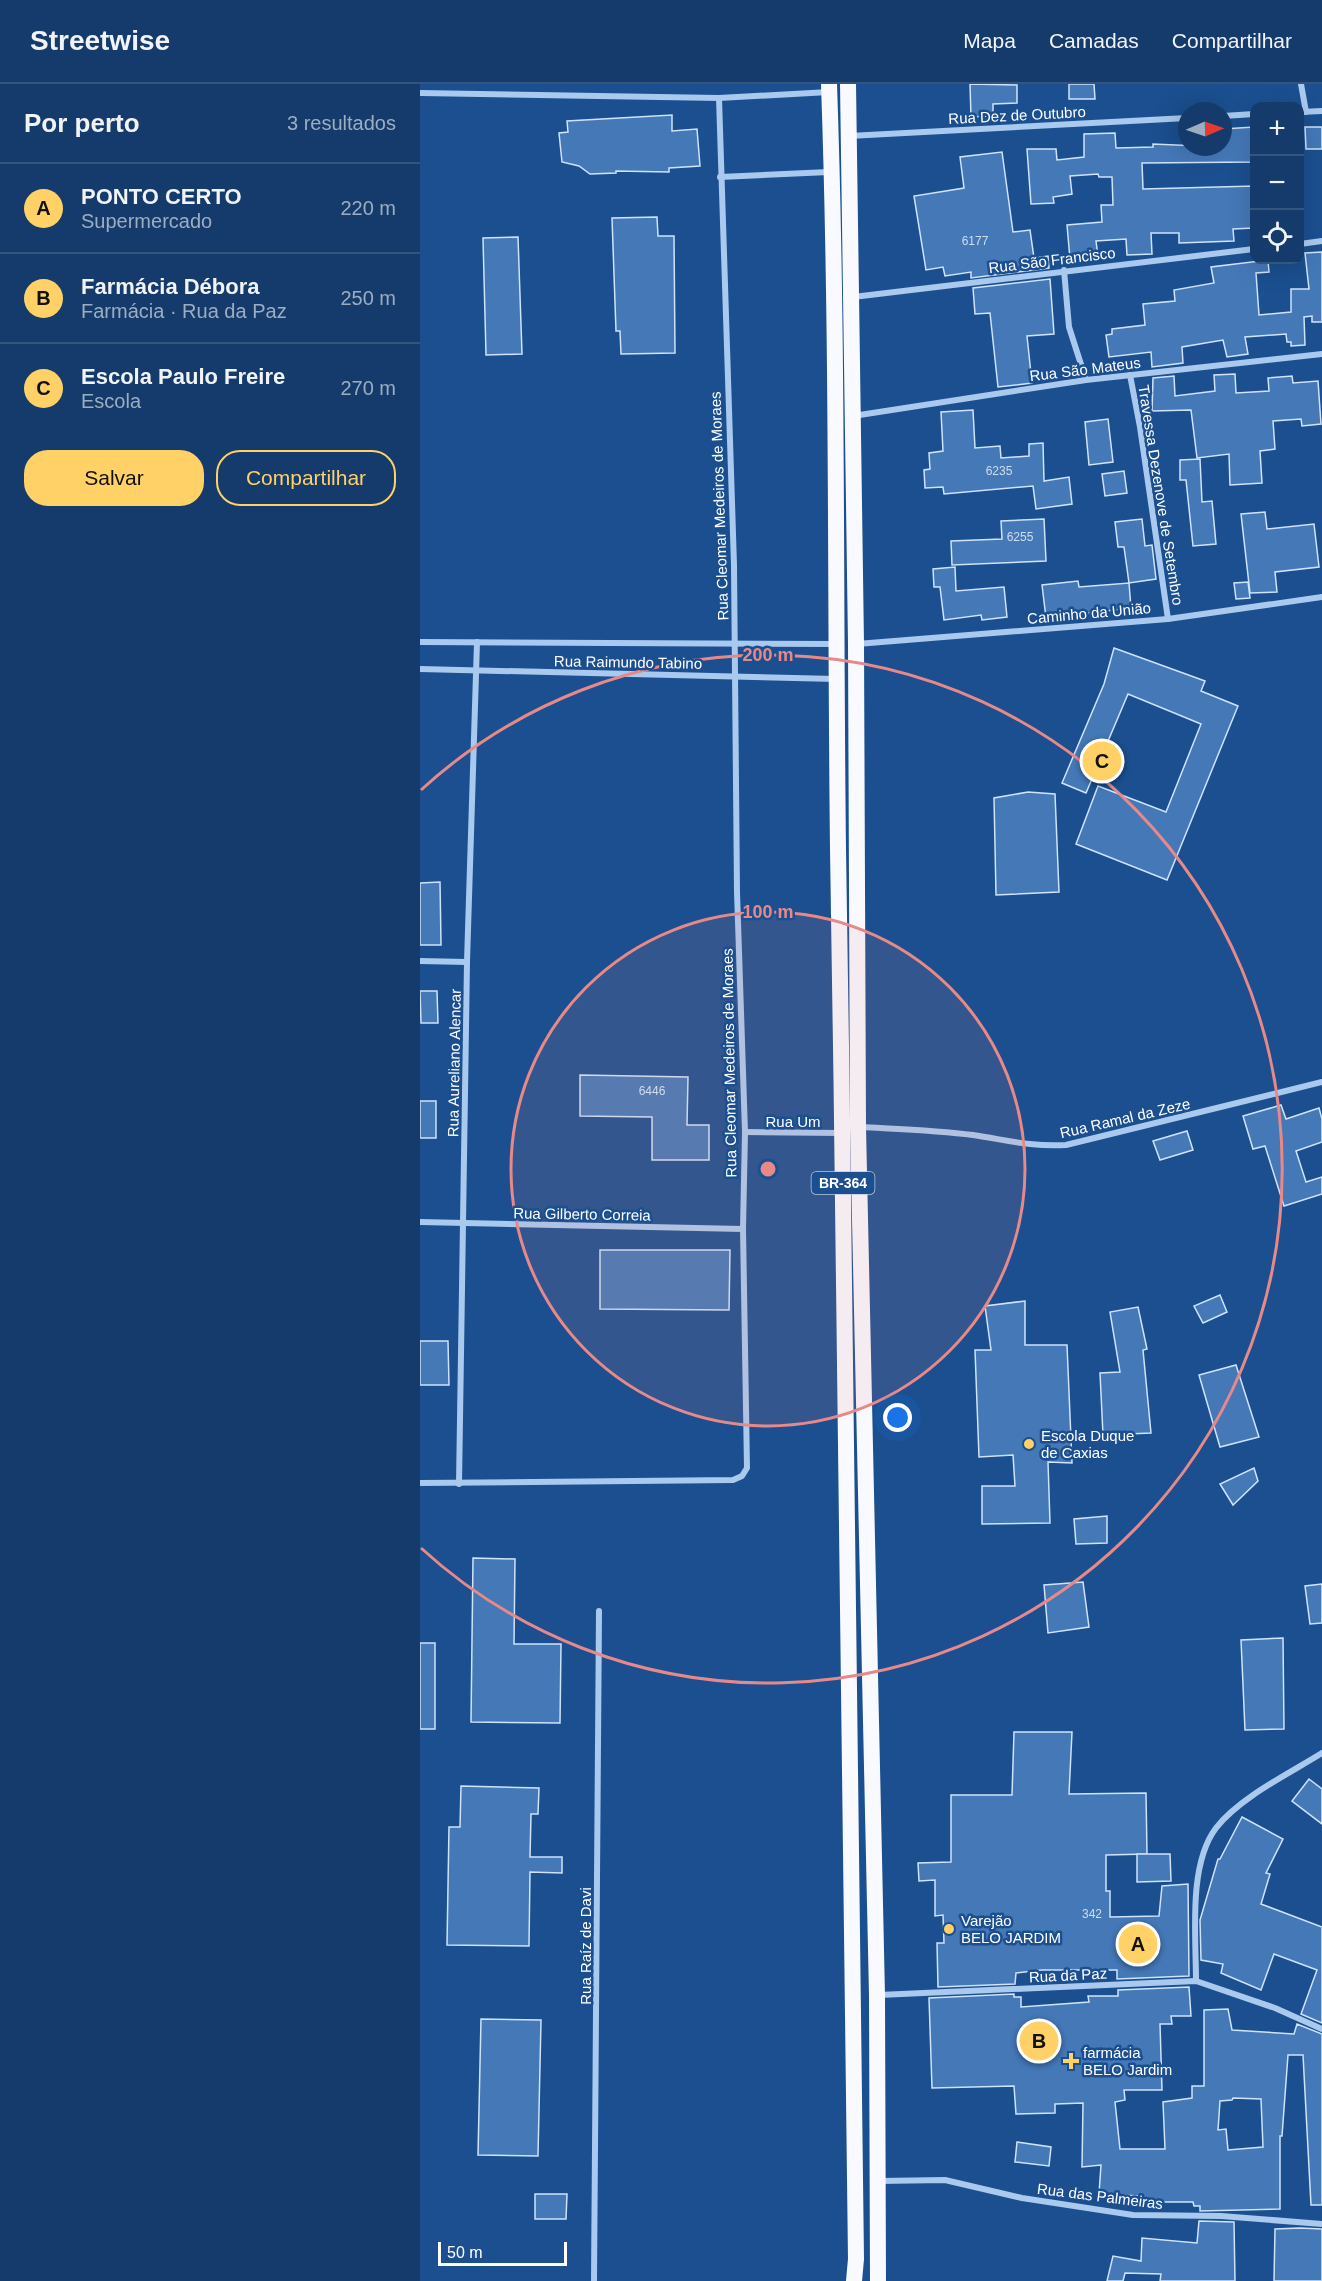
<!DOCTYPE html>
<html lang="pt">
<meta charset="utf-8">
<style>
body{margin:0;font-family:Arial,sans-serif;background:#214673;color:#f1f3f6}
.controls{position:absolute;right:18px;top:18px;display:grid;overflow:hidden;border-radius:12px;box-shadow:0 6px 24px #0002}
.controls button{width:54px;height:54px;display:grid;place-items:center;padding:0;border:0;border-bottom:2px solid #33557e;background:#143b6b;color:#f1f3f6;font:30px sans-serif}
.compass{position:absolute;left:758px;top:18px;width:54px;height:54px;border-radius:50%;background:#143b6b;box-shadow:0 6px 24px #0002;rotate:88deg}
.scale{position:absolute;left:18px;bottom:15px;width:129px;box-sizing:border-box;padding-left:6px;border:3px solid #fff;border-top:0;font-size:16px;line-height:21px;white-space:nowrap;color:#fff;-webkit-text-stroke:4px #1b4f8f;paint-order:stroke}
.you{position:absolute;left:478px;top:1334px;width:21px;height:21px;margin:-15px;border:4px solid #fff;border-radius:50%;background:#1a73e8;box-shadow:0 0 0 9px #1a73e833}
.badge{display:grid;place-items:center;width:39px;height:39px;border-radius:50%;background:#ffd166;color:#111;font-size:20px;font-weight:700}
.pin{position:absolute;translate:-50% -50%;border:3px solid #fff;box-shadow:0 2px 6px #0006}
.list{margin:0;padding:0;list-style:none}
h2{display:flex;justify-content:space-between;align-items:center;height:78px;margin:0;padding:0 24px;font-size:26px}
h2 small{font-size:20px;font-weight:400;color:#9dadc1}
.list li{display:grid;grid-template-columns:39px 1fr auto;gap:18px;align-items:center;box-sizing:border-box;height:90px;padding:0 24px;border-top:2px solid #33557e}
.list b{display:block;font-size:22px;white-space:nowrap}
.list p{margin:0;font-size:20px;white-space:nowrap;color:#9dadc1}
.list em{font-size:20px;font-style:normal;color:#9dadc1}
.actions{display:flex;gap:12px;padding:18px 24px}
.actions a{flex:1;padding:14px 0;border:2px solid #ffd166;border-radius:24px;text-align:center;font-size:21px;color:#ffd166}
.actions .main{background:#ffd166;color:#111}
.icon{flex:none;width:33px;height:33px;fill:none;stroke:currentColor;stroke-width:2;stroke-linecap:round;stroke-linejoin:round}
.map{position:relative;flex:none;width:902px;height:2197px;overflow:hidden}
header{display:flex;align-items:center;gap:36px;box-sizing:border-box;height:84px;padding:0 30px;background:#143b6b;border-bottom:2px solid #33557e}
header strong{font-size:28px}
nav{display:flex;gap:33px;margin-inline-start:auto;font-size:21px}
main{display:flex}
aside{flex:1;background:#143b6b}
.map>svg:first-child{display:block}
.building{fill:#4478b7;stroke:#cfe3fa;stroke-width:1.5;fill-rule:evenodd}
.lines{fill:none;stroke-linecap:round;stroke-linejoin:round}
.minor{stroke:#a9c9ee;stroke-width:6}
.trunk{stroke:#f8faff;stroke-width:16}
.ring{fill:none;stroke:#e88989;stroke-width:3}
.poi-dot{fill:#ffd166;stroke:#1b4f8f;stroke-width:2}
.labels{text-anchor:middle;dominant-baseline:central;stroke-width:5;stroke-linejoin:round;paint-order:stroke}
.number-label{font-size:12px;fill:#d0dded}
.shield{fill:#1b4f8f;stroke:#bbcadd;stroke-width:1.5}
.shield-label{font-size:14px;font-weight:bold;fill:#fff}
.street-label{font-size:15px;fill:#fff;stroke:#1b4f8f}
.poi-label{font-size:15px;fill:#fff;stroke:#1b4f8f;text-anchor:start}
.centre{fill:#e88989;stroke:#1b4f8f;stroke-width:3}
.ring-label{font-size:18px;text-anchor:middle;font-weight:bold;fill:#e88989;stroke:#1b4f8f;stroke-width:5;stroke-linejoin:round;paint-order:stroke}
</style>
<header>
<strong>Streetwise</strong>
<nav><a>Mapa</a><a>Camadas</a><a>Compartilhar</a></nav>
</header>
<main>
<aside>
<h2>Por perto<small>3 resultados</small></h2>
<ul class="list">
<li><span class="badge">A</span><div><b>PONTO CERTO</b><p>Supermercado</p></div><em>220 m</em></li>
<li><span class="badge">B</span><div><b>Farmácia Débora</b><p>Farmácia · Rua da Paz</p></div><em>250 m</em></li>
<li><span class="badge">C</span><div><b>Escola Paulo Freire</b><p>Escola</p></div><em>270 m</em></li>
</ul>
<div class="actions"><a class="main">Salvar</a><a>Compartilhar</a></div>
</aside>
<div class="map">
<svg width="902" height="2197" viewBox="0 0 902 2197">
<rect width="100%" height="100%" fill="#1b4f8f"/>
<g class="building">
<path d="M550,0L597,1V19L573,20V32L551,33Z"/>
<path d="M649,0H674L675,15H649Z"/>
<path d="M252,31V47L277,45L280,82L249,84V88L196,87V89L170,90L159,82L142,78L139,49L148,48L147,37Z"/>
<path d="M834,43V78L722,79L723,105L834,102V144L813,145L814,157L759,159V149H731L732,170L707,171L706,155L676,157L678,172L650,175L647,141L682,138L681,121H693L692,93H679L678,90L650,92L652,110L633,113L634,119L611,120L607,65H636L637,76L664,73V50L695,49L696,64L733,63V60L803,63V45Z"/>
<path d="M885,43H902V65H886Z"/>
<path d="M582,68L593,148L610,146L614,174L628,172L629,184L551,194V188L525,192L523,183L506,186L494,112L544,104L540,73Z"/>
<path d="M237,133L238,152H254L255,269L201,270L200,247H196L192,134Z"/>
<path d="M98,153L102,270L66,271L63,154Z"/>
<path d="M902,168V238H892V232L884,233L885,261L871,262V258H867L866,250L825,253L828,270L807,273L803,256L762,263L763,279L732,283L731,268L689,273L686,251L692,250V245L725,241L723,220L755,217L754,206L794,199L791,183L848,176L849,188L836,189L839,231L871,228V205H889L885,169Z"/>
<path d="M630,195L634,250L607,252L612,299L578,303L570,229L555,230L553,204Z"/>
<path d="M815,290L816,309L849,307L848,294L872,292L873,299L898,297L901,340L882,342L881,335L853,337L855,365L840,367L842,399L810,401L809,370L777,374L771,326L732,327L733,294L754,292L755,312L795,307L794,291Z"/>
<path d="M553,326L555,364L580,362L581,374L609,372V360L623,359L624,397L649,393L652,420L616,425L613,402L524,410L523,403L505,404L504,386L510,385L509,369L523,367L521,328Z"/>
<path d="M688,335L693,378L669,381L665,338Z"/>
<path d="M780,375L782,418L792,417L796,460L773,462L766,396H760V376Z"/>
<path d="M704,387L707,409L685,412L682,390Z"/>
<path d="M845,428L847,445L894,440L899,483L855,488L857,508L830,509L821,430Z"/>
<path d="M624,435L626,477L532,481L531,457L582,455L581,437Z"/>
<path d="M722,435L725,462L732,461L736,495L709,499L704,463H698L695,438Z"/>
<path d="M535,483L536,507L584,503L587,533L562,536L561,531L524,536L520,503H514L513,485Z"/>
<path d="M658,497L659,503L709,499L711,524L626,534L622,501Z"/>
<path d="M828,498L830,514L816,515L814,499Z"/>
<path d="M694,564L785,597L781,607L818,622L747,796L656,760L678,702L746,728L781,640L708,610L666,709L642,699L684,600Z"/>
<path d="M608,708L635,710L639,808L576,811L574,714Z"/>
<path d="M20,798L21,861H0V799Z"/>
<path d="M0,907H17L18,939H1Z"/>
<path d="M160,991L268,993L267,1041H289V1076H232V1033L160,1032Z"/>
<rect x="0" y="1017" width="16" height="37"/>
<path d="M861,1021L866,1035L899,1024L902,1035V1058L876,1067L886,1098L902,1093V1110L864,1122L845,1062L833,1065L823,1032Z"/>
<path d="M767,1047L773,1066L740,1076L733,1057Z"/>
<path d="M180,1166H310L309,1226L180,1225Z"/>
<path d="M800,1211L807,1228L783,1239L774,1222Z"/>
<path d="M605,1217V1261H647L652,1379L628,1378L630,1439L562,1440V1402H595L593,1371L559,1373L555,1266H571L565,1222Z"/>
<path d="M718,1223L727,1265L723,1266L731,1349L683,1351L680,1289L700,1288L690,1228Z"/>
<path d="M0,1257H28L29,1301H0Z"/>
<path d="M816,1281L839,1353L800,1363L779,1291Z"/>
<path d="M834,1384L838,1397L813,1421L800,1400Z"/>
<path d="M687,1432V1459L656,1460L654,1435Z"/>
<path d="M53,1474L95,1475L94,1560H141L140,1639L51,1638Z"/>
<path d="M663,1498L669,1543L628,1549L624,1501Z"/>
<path d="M902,1500V1539L890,1540L885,1502Z"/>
<path d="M863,1554L864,1645L825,1646L821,1556Z"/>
<rect x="0" y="1559" width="15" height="86"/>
<path d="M594,1648H652L649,1710L726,1709L727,1770L686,1771V1807H690V1833L739,1832L742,1802L768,1800L769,1892L697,1895V1886H622L596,1889L595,1900L518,1903L517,1859H524L523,1831L515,1832V1796L499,1797L498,1779L531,1778V1711H592Z"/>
<path d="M889,1695L902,1705V1740L872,1717Z"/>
<path d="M41,1702L119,1704L118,1730H111L110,1773H142V1789L110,1788L109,1862L27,1861L29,1743H40Z"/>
<path d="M822,1733L863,1755L846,1789L850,1790L841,1820L902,1843V1939L881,1930L897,1886L854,1870L841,1906L801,1889L803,1880L781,1876L780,1836L798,1775H800Z"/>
<path d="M717,1770H750L751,1797L717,1798Z"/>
<path d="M769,1903L771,1932H751L752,1940H740L742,2006H704L705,2016L695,2018L700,2065H745L743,2018L772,2014V2002H784V1926L808,1925L812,1946L874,1950L877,1940L902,1950V2121H891L883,1971H868L862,2052H860V2125L780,2127V2122H774L773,2118H718L719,2112L679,2110L681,2081L662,2083L663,2019L635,2020V2029L596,2030L594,2002L512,2004L509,1914L594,1910V1913H601V1923L669,1918L668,1912H698V1906ZM813,2014L841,2015L843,2063L808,2066L806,2045L798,2046L800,2017L812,2016Z"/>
<path d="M61,1935L121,1936L118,2072L58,2071Z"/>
<path d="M597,2058L631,2063L629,2082L595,2078Z"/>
<path d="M115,2110H147L146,2135H115Z"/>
<path d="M779,2137L814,2138L815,2197H740L741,2190L705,2189L703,2197H687L693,2172L721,2177L722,2154L777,2159Z"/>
<path d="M880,2144L902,2145V2197H854L855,2145Z"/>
</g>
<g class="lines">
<g class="minor">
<path d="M881,0L886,28"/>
<path d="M0,9L299,14L409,8"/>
<path d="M880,28L902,27"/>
<path d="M803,32L834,30"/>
<path d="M429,52L767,34"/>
<path d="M300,93L409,88"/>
<path d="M880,160L902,157"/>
<path d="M644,186L649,243L666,296"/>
<path d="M433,213L834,165"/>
<path d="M710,291L720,343L748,535"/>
<path d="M433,332L666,296L902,270"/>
<path d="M0,558L415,560"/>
<path d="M437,560L748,535L902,513"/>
<path d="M0,585L416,595"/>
<path d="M0,877L47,878"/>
<path d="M441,1043C478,1045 516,1046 553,1051C587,1056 610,1063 646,1061L902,998"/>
<path d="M325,1048L421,1049"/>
<path d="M0,1138L323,1145"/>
<path d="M0,1399L313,1396L322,1392L327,1384L323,1145L325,1048L317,808L314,481L299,14"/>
<path d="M39,1400L47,878L57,558"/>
<path d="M776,1897C776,1852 768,1781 796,1744C819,1714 870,1689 902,1669"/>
<path d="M459,1911L776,1897L855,1924L902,1945"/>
<path d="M459,2097L525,2096L602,2114L713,2131L801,2132L902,2140"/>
<path d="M174,2197L179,1527"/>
</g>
<g class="trunk">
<path d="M409,0C418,255 415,510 418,765C425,1235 433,1705 436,2175L434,2197"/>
<path d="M428,0L436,560L438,1043L457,1911L458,2197"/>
</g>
</g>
<circle cx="348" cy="1085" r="257" fill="#e88989" fill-opacity=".12"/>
<g class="ring">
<circle cx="348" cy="1085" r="257"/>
<path d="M1 706A514 514 0 1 1 1 1464"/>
</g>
<g class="poi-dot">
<circle cx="609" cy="1360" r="6"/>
<circle cx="529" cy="1845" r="6"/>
<path d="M648 1968h6v6h6v6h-6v6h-6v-6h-6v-6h6z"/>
</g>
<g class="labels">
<g class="number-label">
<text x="555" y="157">6177</text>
<text x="579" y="387">6235</text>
<text x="600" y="453">6255</text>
<text x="232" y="1007">6446</text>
<text x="672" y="1830">342</text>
</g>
<rect class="shield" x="391.5" y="1088" width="63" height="22" rx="4.5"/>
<g class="shield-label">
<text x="423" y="1099">BR-364</text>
</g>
<g class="street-label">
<text transform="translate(597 31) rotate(-3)">Rua Dez de Outubro</text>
<text transform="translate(632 176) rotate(-7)">Rua São Francisco</text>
<text transform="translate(665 285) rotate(-7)">Rua São Mateus</text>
<text transform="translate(741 411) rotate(81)">Travessa Dezenove de Setembro</text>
<text transform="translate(299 422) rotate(-92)">Rua Cleomar Medeiros de Moraes</text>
<text transform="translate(669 529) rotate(-5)">Caminho da União</text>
<text transform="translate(208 578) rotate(1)">Rua Raimundo Tabino</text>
<text transform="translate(34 979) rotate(-89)">Rua Aureliano Alencar</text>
<text transform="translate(309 979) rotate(-91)">Rua Cleomar Medeiros de Moraes</text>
<text transform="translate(705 1034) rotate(-13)">Rua Ramal da Zeze</text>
<text x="373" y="1037">Rua Um</text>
<text transform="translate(162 1130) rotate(1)">Rua Gilberto Correia</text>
<text transform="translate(165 1862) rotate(-90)">Rua Raíz de Davi</text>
<text transform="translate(648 1891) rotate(-3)">Rua da Paz</text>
<text transform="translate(680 2112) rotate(7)">Rua das Palmeiras</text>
</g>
<g class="poi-label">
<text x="621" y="1351">Escola Duque<tspan x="621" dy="17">de Caxias</tspan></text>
<text x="541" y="1836">Varejão<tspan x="541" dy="17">BELO JARDIM</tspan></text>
<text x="663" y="1968">farmácia<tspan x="663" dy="17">BELO Jardim</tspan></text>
</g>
</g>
<circle cx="348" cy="1085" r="9" class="centre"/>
<g class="ring-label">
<text x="348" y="577">200 m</text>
<text x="348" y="834">100 m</text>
</g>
</svg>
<div class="controls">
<button>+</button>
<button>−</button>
<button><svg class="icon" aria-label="locate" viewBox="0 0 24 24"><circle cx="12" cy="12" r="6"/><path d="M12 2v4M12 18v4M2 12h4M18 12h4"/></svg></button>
</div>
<svg class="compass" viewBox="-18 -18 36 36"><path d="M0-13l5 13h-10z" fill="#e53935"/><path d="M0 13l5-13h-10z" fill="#9dadc1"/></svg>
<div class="scale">50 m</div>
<div class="you"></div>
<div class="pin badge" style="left:718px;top:1860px">A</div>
<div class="pin badge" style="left:619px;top:1957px">B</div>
<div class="pin badge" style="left:682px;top:677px">C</div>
</div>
</main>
